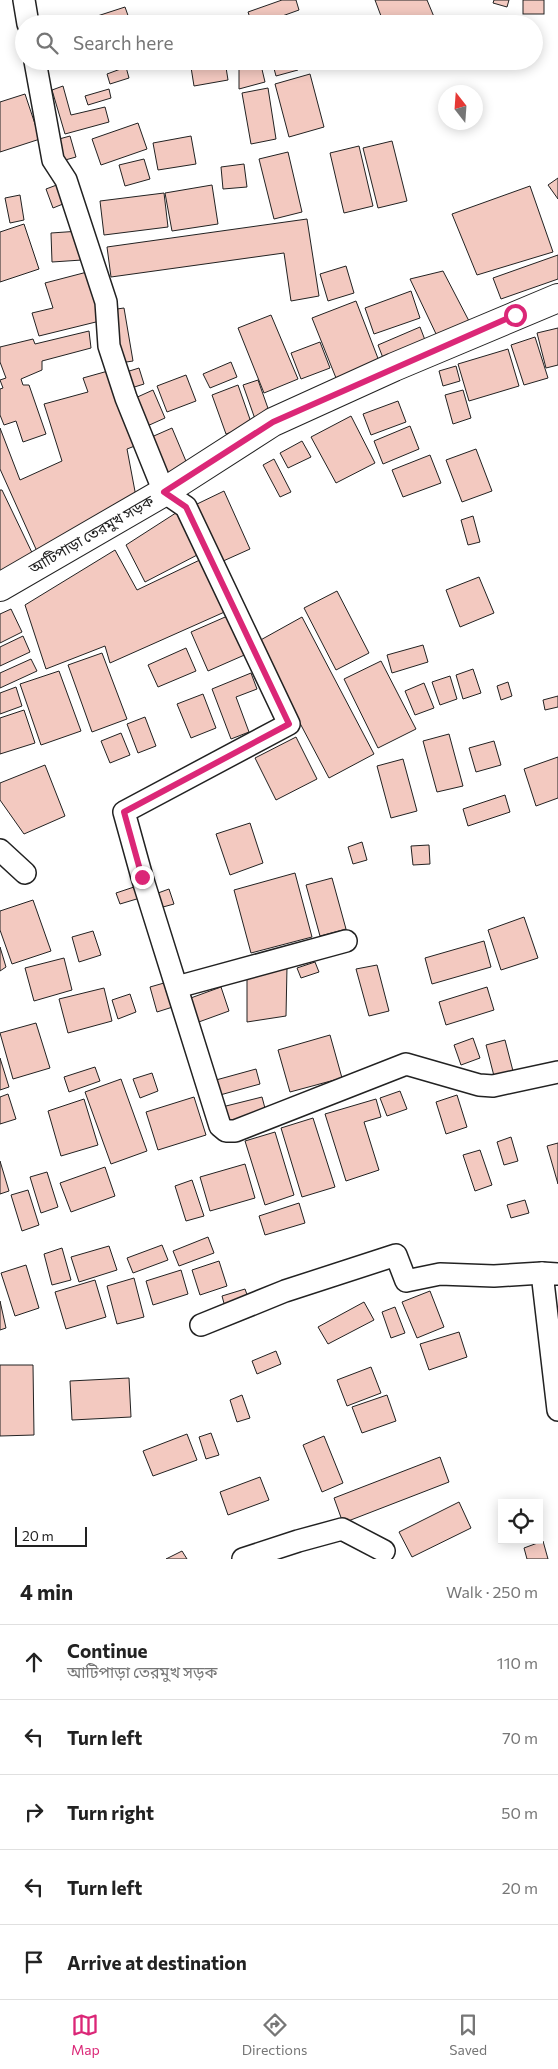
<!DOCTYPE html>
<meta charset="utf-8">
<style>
body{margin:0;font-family:Commissioner,"Noto Sans Bengali",sans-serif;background:#f2f2f2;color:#222}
.controls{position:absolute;right:15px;bottom:15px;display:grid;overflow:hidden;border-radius:0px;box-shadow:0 2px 12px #0003}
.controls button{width:45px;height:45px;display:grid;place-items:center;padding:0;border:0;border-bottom:1px solid #e0e0e0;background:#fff;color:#222;font:25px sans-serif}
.compass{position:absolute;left:438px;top:85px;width:45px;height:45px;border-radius:50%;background:#fff;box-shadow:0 2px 12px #0003;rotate:343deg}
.scale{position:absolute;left:15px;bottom:12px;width:72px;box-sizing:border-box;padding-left:5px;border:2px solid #222;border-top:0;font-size:14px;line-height:18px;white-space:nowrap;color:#222;-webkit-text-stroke:4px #fff;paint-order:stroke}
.stop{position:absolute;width:15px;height:15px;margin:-11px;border:4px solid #db2777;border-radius:50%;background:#fff}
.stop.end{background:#db2777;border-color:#fff;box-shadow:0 1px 5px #0008}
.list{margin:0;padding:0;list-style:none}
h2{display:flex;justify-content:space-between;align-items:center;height:65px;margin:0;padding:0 20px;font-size:21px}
h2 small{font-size:16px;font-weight:400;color:#767676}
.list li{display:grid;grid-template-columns:32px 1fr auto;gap:15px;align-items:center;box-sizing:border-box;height:75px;padding:0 20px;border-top:1px solid #e0e0e0}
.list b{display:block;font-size:19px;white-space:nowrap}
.list p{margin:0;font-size:16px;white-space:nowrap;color:#767676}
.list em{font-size:16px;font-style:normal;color:#767676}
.icon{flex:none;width:28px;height:28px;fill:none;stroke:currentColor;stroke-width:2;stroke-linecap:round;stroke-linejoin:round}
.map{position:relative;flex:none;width:558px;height:1559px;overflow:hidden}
.search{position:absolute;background:#fff;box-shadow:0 2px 12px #0003;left:15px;right:15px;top:15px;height:55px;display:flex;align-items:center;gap:12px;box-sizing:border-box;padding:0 18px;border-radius:28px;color:#767676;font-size:19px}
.sheet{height:440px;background:#fff}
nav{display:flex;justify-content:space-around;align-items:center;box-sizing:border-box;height:70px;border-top:1px solid #e0e0e0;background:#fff;font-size:14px;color:#767676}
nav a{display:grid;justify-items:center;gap:2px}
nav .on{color:#db2777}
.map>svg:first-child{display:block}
.building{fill:#f3c9c0;stroke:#222}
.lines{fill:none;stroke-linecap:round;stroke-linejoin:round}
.minor-casing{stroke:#222;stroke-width:24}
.secondary-casing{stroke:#222;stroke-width:30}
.minor{stroke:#fff;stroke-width:21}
.secondary{stroke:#fff;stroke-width:28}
.route{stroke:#db2777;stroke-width:6}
.labels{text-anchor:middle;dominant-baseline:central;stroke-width:4;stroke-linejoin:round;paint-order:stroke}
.street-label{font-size:15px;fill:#222;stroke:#fff}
</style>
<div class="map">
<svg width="558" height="1559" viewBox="0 0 558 1559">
<rect width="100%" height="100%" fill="#fff"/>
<g class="building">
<path d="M282,0H296L299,10L260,24H252L248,12Z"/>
<path d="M375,0H427L437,24H384Z"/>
<path d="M494,0H509L507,7L493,3Z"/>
<rect x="523" y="0" width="21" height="14"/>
<path d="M125,7L131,24H83L82,21Z"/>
<path d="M304,16L306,24H288L287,21Z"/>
<path d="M190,61H225L228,80L194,86Z"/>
<path d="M239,61H260L265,82L239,89Z"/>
<path d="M272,61H296L298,70L276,76Z"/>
<path d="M126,67L129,78L110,84L107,74Z"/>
<path d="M310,74L324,127L289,137L275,84Z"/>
<path d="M63,86L71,115L105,107L109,122L65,134L52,90Z"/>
<path d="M268,88L276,139L251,144L242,93Z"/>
<path d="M109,89L111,98L88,105L85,96Z"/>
<path d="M25,94L40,139L0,152V102Z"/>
<path d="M138,123L147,149L101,165L92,139Z"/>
<path d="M70,136L76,157L58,162L52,141Z"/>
<path d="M191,136L196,164L158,170L153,143Z"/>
<path d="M392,141L407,201L378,208L363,148Z"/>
<path d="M359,146L373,206L344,213L330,153Z"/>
<path d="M288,152L302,212L274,219L259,159Z"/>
<path d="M144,159L150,179L125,186L119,165Z"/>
<path d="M244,164L247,187L223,189L221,167Z"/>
<path d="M558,178V199L548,185Z"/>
<path d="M62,183L68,202L53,208L46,189Z"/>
<path d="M212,185L218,224L172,231L165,193Z"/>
<path d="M530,186L553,252L477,275L452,214Z"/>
<path d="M164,193L168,227L104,235L100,201Z"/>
<path d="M20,195L24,220L10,223L5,198Z"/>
<path d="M307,219L319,296L291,301L284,253L111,277L107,247Z"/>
<path d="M24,224L39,269L0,282V232Z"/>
<path d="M80,231L82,260L52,262L51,233Z"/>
<path d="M558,255V279L501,299L493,278Z"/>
<path d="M346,266L354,293L328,301L320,274Z"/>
<path d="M91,271L104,320L39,336L32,313L53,308L45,283Z"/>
<path d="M443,271L469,321L437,336L410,279Z"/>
<path d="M411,291L420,318L374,334L365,308Z"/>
<path d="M356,301L379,361L336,378L312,318Z"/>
<path d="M124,308L133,361L120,363L110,310Z"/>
<path d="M271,315L298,379L264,393L238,328Z"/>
<path d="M420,327L425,340L383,358L378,345Z"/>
<path d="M558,328V365L546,368L537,333Z"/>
<path d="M89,331L91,348L42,361V370L21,379L23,385H29L46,434L23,442L16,421L4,425L0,415V389L3,388L0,380L6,378L0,362V347L33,339L35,344Z"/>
<path d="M535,337L548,378L524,385L511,345Z"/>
<path d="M320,342L330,368L301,379L291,353Z"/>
<path d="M508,349L519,386L469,401L458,364Z"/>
<path d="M231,362L237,377L210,388L203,374Z"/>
<path d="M456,366L460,381L443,386L439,371Z"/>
<path d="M139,368L144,384L128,389L123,373Z"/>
<path d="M108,371L140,444L127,449L137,502L40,558L0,469V428L20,480L62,461L44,404L88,392L83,378Z"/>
<path d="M186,375L196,401L167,412L157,386Z"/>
<path d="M258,380L270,414L255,419L243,385Z"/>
<path d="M238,385L252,425L226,434L212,395Z"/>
<path d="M153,390L165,418L145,427L133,399Z"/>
<path d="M463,390L471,418L453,424L445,395Z"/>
<path d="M398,401L406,422L371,435L363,414Z"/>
<path d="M351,416L375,463L336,483L311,437Z"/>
<path d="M410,426L419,449L383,464L374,441Z"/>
<path d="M172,428L188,466L163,477L147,439Z"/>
<path d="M302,441L311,457L288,468L280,453Z"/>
<path d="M476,449L492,491L462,502L446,460Z"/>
<path d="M430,455L441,483L403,497L392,470Z"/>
<path d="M274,459L291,492L280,497L263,465Z"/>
<path d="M0,490H2L36,561L0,582Z"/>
<path d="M224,491L250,549L221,562L195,505Z"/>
<path d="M182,509L201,553L145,582L126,545Z"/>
<path d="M473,516L480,542L468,545L461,520Z"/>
<path d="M115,550L137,590L206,557L229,610L110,663L105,646L46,669L25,605Z"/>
<path d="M479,577L494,613L460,627L446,590Z"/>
<path d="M337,591L369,653L336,670L304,608Z"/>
<path d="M11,609L22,632L0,643V614Z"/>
<path d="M232,614L249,653L208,671L191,632Z"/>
<path d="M302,617L374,754L329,778L257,642Z"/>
<path d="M23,636L30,652L0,666V647Z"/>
<path d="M423,645L428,662L392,673L387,655Z"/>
<path d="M186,648L196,671L158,687L148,665Z"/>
<path d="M102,653L127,719L92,732L68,665Z"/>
<path d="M31,659L37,671L0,688V673Z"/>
<path d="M381,661L416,729L378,748L344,679Z"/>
<path d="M473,669L481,693L463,699L456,675Z"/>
<path d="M59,671L81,731L41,745L20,684Z"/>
<path d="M251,673L257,689L236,697L249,732L231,739L212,689Z"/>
<path d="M450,676L457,699L440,705L432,682Z"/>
<path d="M508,682L512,696L501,700L497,686Z"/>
<path d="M424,683L434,708L415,715L405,691Z"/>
<path d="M16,687L22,706L0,714V693Z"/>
<path d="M203,694L216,728L191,738L177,704Z"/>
<path d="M558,696V707L545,710L543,700Z"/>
<path d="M24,710L35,743L0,754V718Z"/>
<path d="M145,717L156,746L138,753L127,724Z"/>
<path d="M121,733L130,755L110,763L101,741Z"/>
<path d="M449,734L463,786L437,792L423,741Z"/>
<path d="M296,737L317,779L276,800L255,758Z"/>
<path d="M494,741L501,765L476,772L469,748Z"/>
<path d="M558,757V798L536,806L524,769Z"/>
<path d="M403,759L417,811L391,818L377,766Z"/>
<path d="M45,765L65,816L24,834L0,800V783Z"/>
<path d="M505,795L510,812L468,826L463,809Z"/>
<path d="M250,823L263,863L230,875L216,834Z"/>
<path d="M362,842L367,860L353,864L348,847Z"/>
<path d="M429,845L430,864L413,865L411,846Z"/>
<path d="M295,873L312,937L251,953L234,890Z"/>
<path d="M332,878L346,929L320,936L306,885Z"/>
<path d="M137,886L140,898L120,904L116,893Z"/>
<path d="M169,889L174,904L163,907L158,893Z"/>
<path d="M33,900L51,951L12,964L0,930V911Z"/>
<path d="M524,917L538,958L501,970L488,930Z"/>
<path d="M93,931L101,955L79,962L72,937Z"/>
<path d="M484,941L491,967L432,984L425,958Z"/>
<path d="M0,947L6,967L0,971Z"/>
<path d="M64,958L72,990L34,1001L25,968Z"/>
<path d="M315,962L319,972L301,978L297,968Z"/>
<path d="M377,965L389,1011L369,1016L356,969Z"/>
<path d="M287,967L286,1016L247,1022V973Z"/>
<path d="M171,981L179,1005L157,1012L150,987Z"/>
<path d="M221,987L229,1011L196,1023L188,999Z"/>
<path d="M487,987L494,1010L446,1025L439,1002Z"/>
<path d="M104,988L112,1021L68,1033L59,999Z"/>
<path d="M130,994L136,1012L118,1019L112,1000Z"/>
<path d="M36,1023L50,1068L13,1079L0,1033Z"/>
<path d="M330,1035L342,1078L290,1092L278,1050Z"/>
<path d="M473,1038L480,1058L461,1065L454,1045Z"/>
<path d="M505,1040L513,1071L494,1076L486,1045Z"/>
<path d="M0,1058L9,1087L0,1090Z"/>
<path d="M95,1067L100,1081L69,1092L64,1077Z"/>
<path d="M256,1069L260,1084L220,1095L216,1080Z"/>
<path d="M152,1073L158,1091L140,1098L133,1079Z"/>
<path d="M121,1079L147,1151L111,1164L85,1092Z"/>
<path d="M400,1091L407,1109L387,1116L380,1098Z"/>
<path d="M8,1094L16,1119L0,1124V1097Z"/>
<path d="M457,1095L467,1127L446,1134L436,1102Z"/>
<path d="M194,1097L206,1135L158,1150L146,1112Z"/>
<path d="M262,1097L266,1112L226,1123L222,1107Z"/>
<path d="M84,1099L98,1145L61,1156L48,1111Z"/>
<path d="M376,1099L381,1117L364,1122L379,1170L346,1181L325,1114Z"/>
<path d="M313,1118L335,1187L302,1197L281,1128Z"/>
<path d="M275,1132L294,1195L265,1205L245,1141Z"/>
<path d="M511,1137L518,1161L504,1165L497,1142Z"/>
<path d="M558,1143V1184L547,1146Z"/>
<path d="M480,1150L492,1185L475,1191L463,1155Z"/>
<path d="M0,1161L9,1191L0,1194Z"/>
<path d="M245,1164L255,1198L210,1211L200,1177Z"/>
<path d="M105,1167L115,1196L71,1212L60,1183Z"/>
<path d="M47,1172L58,1207L41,1213L30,1177Z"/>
<path d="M192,1180L204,1216L186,1221L175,1186Z"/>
<path d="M28,1190L39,1225L22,1231L11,1195Z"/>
<path d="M525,1200L529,1213L511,1218L507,1205Z"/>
<path d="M299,1203L305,1223L265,1235L259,1216Z"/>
<path d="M208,1237L214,1253L179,1266L173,1251Z"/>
<path d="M162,1245L168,1260L133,1273L127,1258Z"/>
<path d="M109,1246L117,1270L79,1282L71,1257Z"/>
<path d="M62,1248L71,1280L52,1285L44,1254Z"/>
<path d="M219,1261L227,1286L200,1295L192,1270Z"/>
<path d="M26,1265L39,1308L15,1316L1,1273Z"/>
<path d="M181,1270L188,1294L153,1305L146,1281Z"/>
<path d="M134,1278L144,1317L117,1324L107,1286Z"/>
<path d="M95,1280L106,1317L66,1329L55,1292Z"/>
<path d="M245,1289L249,1300L225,1307L222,1296Z"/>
<path d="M430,1291L444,1327L417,1338L402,1302Z"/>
<path d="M0,1301L6,1328L0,1330Z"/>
<path d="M364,1302L374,1320L328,1344L318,1327Z"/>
<path d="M395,1307L405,1333L391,1338L382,1312Z"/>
<path d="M459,1332L467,1357L429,1370L420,1344Z"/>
<path d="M276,1351L281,1364L257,1374L252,1361Z"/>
<path d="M0,1365H33L34,1435L0,1436Z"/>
<path d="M371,1367L381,1393L347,1406L337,1380Z"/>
<path d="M129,1378L131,1417L72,1420L70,1381Z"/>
<path d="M242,1395L250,1418L237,1422L230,1400Z"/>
<path d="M387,1395L396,1421L362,1433L352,1407Z"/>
<path d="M211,1433L219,1455L206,1459L199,1437Z"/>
<path d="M187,1434L197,1460L153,1476L143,1451Z"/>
<path d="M324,1436L343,1483L322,1492L303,1445Z"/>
<path d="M440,1457L449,1482L343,1523L334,1498Z"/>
<path d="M260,1477L269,1500L228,1515L220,1492Z"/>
<path d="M459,1502L471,1528L412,1557L399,1532Z"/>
<path d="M543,1541L548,1559H527L524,1548Z"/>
<path d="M182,1551L187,1559H166Z"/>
</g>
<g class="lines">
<defs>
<g id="minor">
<path d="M24,0L28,24"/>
<path d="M35,61L53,160L66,180L106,302L109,346L126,398L164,492L186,507L289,724L124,812L142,877L220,1126L226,1131H235L406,1064L479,1085L493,1086L558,1072"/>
<path d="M0,850L25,873"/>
<path d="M177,987L346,941"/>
<path d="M558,1274L542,1273L558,1410"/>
<path d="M201,1325L285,1291L396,1255L406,1281L440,1274L494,1276L542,1273"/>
<path d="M243,1559L298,1541L342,1529L384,1551"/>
</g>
<path id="secondary" d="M0,587L164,492L273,422L394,367L558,298"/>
</defs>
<use href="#minor" class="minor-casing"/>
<use href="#secondary" class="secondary-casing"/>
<use href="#minor" class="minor"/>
<use href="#secondary" class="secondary"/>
</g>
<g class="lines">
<path class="route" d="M142,877L124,812L289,724L186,507L164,492L273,422L515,315"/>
</g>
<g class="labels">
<g class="street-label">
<text transform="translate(91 534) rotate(-30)">আটিপাড়া তেরমুখ সড়ক</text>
</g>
</g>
</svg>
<div class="controls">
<button><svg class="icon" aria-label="locate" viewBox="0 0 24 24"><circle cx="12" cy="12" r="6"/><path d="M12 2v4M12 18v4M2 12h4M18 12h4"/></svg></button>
</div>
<svg class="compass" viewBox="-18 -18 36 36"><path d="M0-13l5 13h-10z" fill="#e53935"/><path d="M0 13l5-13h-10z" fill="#767676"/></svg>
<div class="scale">20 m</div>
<div class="stop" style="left:515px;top:315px"></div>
<div class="stop end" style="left:142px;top:877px"></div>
<div class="search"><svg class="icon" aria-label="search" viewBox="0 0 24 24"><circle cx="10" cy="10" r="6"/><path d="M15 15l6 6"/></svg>Search here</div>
</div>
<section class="sheet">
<h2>4 min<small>Walk · 250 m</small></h2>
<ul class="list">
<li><svg class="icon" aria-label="ahead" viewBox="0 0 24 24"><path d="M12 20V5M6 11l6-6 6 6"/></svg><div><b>Continue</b><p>আটিপাড়া তেরমুখ সড়ক</p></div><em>110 m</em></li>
<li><svg class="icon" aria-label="left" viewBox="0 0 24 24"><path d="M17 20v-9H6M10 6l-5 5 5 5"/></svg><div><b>Turn left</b></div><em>70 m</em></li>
<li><svg class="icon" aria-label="right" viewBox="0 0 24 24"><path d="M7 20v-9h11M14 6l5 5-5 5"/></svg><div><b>Turn right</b></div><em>50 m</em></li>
<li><svg class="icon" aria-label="left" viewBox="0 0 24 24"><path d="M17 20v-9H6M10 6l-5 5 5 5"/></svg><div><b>Turn left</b></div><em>20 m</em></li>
<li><svg class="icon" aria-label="arrive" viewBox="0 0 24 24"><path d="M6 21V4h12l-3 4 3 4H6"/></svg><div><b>Arrive at destination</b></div></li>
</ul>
</section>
<nav>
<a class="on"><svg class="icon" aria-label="map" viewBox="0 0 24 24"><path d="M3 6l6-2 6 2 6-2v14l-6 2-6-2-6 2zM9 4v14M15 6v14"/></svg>Map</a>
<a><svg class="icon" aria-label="directions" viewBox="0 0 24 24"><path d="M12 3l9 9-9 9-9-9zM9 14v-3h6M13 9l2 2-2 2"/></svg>Directions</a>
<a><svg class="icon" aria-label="saved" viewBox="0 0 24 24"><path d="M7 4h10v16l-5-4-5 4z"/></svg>Saved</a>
</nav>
